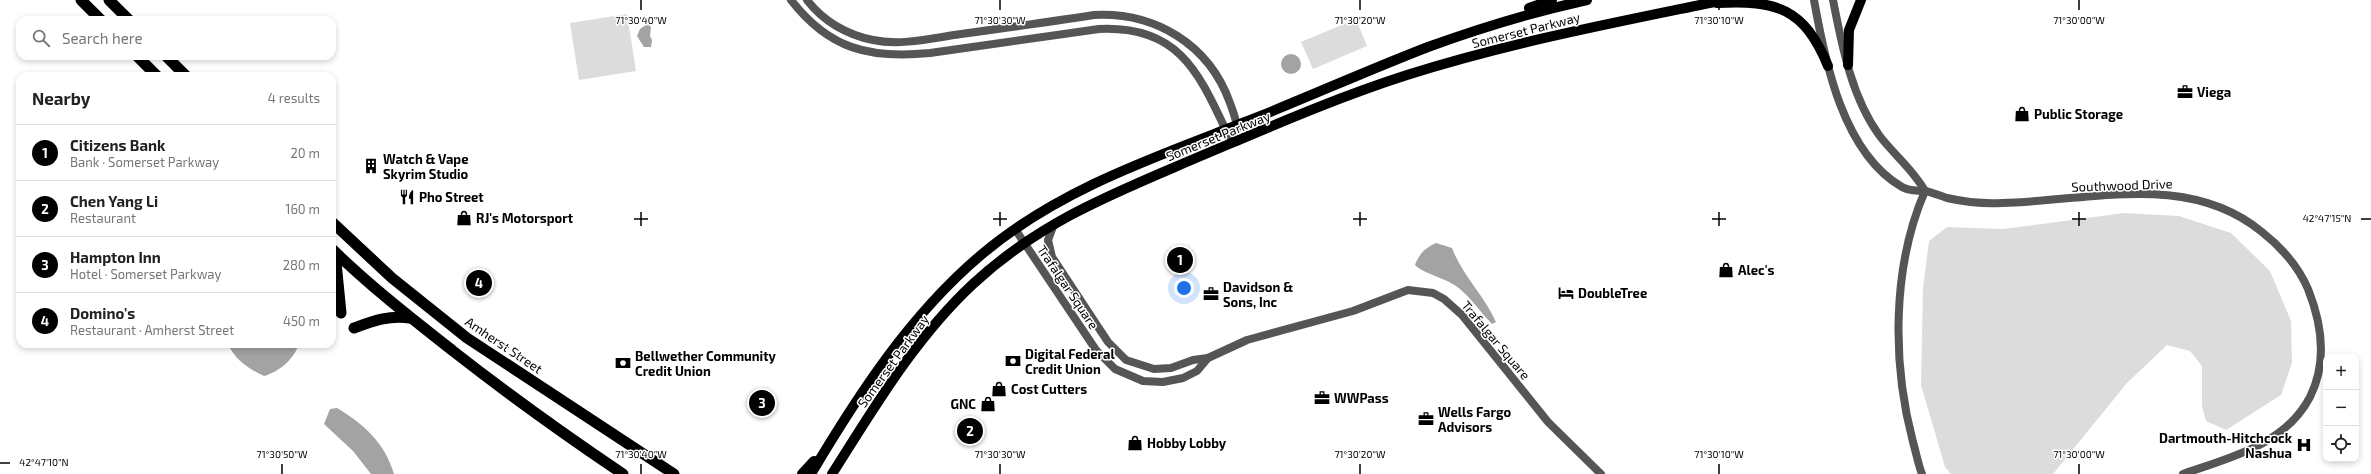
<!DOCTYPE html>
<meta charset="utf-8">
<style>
body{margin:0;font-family:"Exo 2",sans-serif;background:#f2f2f2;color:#222}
.controls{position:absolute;right:12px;bottom:12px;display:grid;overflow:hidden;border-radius:8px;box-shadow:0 2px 6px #0003}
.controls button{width:36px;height:36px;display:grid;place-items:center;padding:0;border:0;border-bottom:1px solid #e0e0e0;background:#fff;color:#222;font:20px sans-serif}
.you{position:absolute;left:1184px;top:288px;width:14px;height:14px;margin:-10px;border:3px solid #fff;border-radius:50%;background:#1a73e8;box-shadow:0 0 0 6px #1a73e833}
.badge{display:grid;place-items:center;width:26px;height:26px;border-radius:50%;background:#000;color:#fff;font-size:13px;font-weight:700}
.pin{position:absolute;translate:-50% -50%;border:2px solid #fff;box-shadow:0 1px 4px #0006}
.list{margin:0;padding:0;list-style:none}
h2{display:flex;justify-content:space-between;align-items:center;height:52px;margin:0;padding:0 16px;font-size:17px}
h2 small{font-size:13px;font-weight:400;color:#767676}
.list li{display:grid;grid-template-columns:26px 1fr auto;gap:12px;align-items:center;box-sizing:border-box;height:56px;padding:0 16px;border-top:1px solid #e0e0e0}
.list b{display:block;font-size:15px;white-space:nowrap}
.list p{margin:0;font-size:13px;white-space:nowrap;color:#767676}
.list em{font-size:13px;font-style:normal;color:#767676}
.icon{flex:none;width:22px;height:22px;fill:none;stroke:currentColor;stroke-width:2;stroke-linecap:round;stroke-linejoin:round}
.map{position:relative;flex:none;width:2371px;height:474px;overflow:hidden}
.search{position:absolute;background:#fff;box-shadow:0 2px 6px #0003;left:16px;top:16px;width:320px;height:44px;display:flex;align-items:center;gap:10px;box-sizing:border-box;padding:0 14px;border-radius:12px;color:#767676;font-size:15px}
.panel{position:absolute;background:#fff;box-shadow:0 2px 6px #0003;left:16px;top:72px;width:320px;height:276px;border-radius:12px}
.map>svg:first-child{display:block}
.green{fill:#dcdcdc}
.water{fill:#a3a3a3}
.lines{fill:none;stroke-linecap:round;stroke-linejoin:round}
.minor{stroke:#555;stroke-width:8}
.primary{stroke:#000;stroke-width:10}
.trunk{stroke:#000;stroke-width:11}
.ticks{fill:none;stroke:#000;stroke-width:1.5}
.labels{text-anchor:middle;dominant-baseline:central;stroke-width:3;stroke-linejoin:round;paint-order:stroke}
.street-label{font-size:13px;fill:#000;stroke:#fff}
.poi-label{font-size:13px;font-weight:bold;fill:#000;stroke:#fff;text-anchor:start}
.ticks-label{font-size:10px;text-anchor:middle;fill:#000;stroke:#fff;stroke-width:3;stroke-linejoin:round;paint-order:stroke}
</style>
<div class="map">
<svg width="2371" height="474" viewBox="0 0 2371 474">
<rect width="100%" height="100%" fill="#fff"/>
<g class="green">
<path d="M627,14L636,71L579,80L570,23Z"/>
<path d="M1356,19L1367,46L1313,69L1301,42Z"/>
<path d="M2124,213L2179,216L2231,233L2270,271L2291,321L2292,363L2281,395L2226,430L2206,421L2202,406V366L2190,351L2167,345L2127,383L2053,474H1951L1945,467L1921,385L1923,288L1929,241L1947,227L2003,229Z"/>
</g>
<g class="water">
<path d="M647,24L651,27L650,36L652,40L651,47H644L637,36L640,29Z"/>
<circle cx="1291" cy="64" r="10"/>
<path d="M1436,243L1452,248C1462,275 1484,295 1496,322L1492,324C1480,312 1470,296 1456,286C1445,278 1422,273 1415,265C1419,254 1425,248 1436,243Z"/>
<path d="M228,344H299C294,359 279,372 264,376C249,369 235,360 228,344Z"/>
<path d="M337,408C364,424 385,443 394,474H371L353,451L324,424L330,409Z"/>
</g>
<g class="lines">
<g class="minor">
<path d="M791,0C829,49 869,59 930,53L1099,29C1184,25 1201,79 1232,143"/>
<path d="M807,0C823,21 847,35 873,40C901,46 933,38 961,34C1005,28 1049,22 1094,15C1155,12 1209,44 1230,103C1235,117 1241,130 1232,143"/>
<path d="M1814,0C1825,62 1843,153 1902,187C1911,192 1916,190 1925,191C1932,192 1940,196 1947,198C1965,202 1984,204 2002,203C2089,201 2188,171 2262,232C2281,247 2298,266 2308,289C2322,324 2328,361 2310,397C2285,445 2231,457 2183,474"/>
<path d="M1833,0C1842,45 1851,96 1879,135C1893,154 1913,169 1925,191C1892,267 1892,363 1913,442C1916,452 1918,464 1922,474"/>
<path d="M1054,224L1048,240L1052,257L1108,342L1126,360L1154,369L1171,368L1193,360L1208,358L1247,340L1353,311L1408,290L1433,293L1444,299L1462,315L1548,422L1601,474"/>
<path d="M1015,229L1096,350L1115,369L1143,381L1163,382L1183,378L1197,371L1208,358"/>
</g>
<g class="primary">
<path d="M1717,3C1777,0 1804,8 1828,66"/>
<path d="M1529,8L1552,0"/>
<path d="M1848,65L1849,30L1861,0"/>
<path d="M802,474L814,461"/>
<path d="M811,474C858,395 910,315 981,255C1061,187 1162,155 1258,117C1315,94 1371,69 1428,47C1480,28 1533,12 1587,0"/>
<path d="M832,474C874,408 915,338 973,284C1041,221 1112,194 1196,158C1265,129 1335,98 1407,75C1511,42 1618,22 1724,0"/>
</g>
<g class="trunk">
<path d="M81,0L101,20"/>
<path d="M109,0L129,20"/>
<path d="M137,56L157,76"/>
<path d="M166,56L186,76"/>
<path d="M332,222L392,278L467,338L674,474"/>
<path d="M332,249C370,286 411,318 453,351C508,394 565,435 623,474"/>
<path d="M335,252L341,313"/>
<path d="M354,328C373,321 389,315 410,318"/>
</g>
</g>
<path class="ticks" d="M641,0V10M1000,0V10M1360,0V10M1719,0V10M2079,0V10M641,212V226M1000,212V226M1360,212V226M1719,212V226M2079,212V226M634,219H648M993,219H1007M1353,219H1367M1712,219H1726M2072,219H2086M2361,219H2371M0,463H10M282,464V474M641,464V474M1000,464V474M1360,464V474M1719,464V474M2079,464V474"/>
<defs>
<symbol id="office-bare" viewBox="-9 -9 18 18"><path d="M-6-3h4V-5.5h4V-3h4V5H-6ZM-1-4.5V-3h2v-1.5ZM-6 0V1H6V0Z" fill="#000" stroke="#fff" stroke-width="2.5" paint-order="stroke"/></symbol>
<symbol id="shop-bare" viewBox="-9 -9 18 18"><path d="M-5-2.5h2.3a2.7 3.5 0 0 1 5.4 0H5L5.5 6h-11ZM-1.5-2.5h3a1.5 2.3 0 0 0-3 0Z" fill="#000" stroke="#fff" stroke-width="2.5" paint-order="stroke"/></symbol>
<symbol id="building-bare" viewBox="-9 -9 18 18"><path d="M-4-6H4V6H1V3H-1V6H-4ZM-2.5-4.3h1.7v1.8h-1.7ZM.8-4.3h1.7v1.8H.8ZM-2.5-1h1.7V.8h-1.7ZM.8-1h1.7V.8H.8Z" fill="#000" stroke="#fff" stroke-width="2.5" paint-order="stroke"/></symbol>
<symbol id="restaurant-bare" viewBox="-9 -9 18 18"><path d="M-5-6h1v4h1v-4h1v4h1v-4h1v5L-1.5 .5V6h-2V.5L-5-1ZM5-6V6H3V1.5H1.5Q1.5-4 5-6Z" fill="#000" stroke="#fff" stroke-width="2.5" paint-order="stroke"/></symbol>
<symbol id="hotel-bare" viewBox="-9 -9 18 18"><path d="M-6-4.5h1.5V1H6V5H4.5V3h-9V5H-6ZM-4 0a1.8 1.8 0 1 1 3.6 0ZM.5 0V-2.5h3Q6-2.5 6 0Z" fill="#000" stroke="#fff" stroke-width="2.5" paint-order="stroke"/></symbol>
<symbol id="bank-bare" viewBox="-9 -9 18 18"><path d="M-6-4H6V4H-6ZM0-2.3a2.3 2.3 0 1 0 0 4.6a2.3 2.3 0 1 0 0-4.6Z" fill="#000" stroke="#fff" stroke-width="2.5" paint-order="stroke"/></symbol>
<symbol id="hospital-bare" viewBox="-9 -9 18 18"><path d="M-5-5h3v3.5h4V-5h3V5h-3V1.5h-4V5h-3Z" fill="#000" stroke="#fff" stroke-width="2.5" paint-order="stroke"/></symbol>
</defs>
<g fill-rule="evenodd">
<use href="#office-bare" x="2174" y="81" width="22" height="22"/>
<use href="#shop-bare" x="2011" y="103" width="22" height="22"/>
<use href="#building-bare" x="360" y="155" width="22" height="22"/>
<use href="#restaurant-bare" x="396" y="186" width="22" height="22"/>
<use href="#shop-bare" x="453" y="207" width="22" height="22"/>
<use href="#shop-bare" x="1715" y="259" width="22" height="22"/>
<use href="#hotel-bare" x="1555" y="282" width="22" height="22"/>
<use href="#office-bare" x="1200" y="283" width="22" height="22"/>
<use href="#bank-bare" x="1002" y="350" width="22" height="22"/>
<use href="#bank-bare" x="612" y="352" width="22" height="22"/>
<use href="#shop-bare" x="988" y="378" width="22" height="22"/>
<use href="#office-bare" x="1311" y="387" width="22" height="22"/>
<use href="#shop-bare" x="977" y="393" width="22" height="22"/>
<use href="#office-bare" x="1415" y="408" width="22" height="22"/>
<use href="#shop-bare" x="1124" y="432" width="22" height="22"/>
<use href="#hospital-bare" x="2293" y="434" width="22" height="22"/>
</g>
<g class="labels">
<g class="street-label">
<text transform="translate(1526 30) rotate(-14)">Somerset Parkway</text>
<text transform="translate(1218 136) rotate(-22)">Somerset Parkway</text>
<text transform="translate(2122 185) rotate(-2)">Southwood Drive</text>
<text transform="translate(1068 287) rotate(56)">Trafalgar Square</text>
<text transform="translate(1496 340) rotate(50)">Trafalgar Square</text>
<text transform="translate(504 345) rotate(34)">Amherst Street</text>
<text transform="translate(893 361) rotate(-54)">Somerset Parkway</text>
</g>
<g class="poi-label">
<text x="2197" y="92">Viega</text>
<text x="2034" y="114">Public Storage</text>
<text x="383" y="159">Watch &amp; Vape<tspan x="383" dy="15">Skyrim Studio</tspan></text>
<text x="419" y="197">Pho Street</text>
<text x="476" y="218">RJ's Motorsport</text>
<text x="1738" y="270">Alec's</text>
<text x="1223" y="287">Davidson &amp;<tspan x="1223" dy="15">Sons, Inc</tspan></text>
<text x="1578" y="293">DoubleTree</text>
<text x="1025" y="354">Digital Federal<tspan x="1025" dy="15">Credit Union</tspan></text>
<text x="635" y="356">Bellwether Community<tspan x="635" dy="15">Credit Union</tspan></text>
<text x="1011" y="389">Cost Cutters</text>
<text x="1334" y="398">WWPass</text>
<text x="976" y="404" text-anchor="end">GNC</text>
<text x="1438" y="412">Wells Fargo<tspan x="1438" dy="15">Advisors</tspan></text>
<text x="2292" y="438" text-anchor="end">Dartmouth-Hitchcock<tspan x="2292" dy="15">Nashua</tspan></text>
<text x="1147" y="443">Hobby Lobby</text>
</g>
</g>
<g class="ticks-label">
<text x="641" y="24">71°30'40"W</text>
<text x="1000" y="24">71°30'30"W</text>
<text x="1360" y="24">71°30'20"W</text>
<text x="1719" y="24">71°30'10"W</text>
<text x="2079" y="24">71°30'00"W</text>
<text x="2327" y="222">42°47'15"N</text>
<text x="282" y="458">71°30'50"W</text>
<text x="641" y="458">71°30'40"W</text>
<text x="1000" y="458">71°30'30"W</text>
<text x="1360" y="458">71°30'20"W</text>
<text x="1719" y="458">71°30'10"W</text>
<text x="2079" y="458">71°30'00"W</text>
<text x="44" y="466">42°47'10"N</text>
</g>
</svg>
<div class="controls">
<button>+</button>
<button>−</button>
<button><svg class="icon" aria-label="locate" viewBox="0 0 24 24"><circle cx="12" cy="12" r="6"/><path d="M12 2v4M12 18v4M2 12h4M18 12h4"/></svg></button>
</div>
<div class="you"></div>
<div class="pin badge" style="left:1180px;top:260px">1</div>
<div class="pin badge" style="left:970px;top:431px">2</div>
<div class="pin badge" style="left:762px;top:403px">3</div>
<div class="pin badge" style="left:479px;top:283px">4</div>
<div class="search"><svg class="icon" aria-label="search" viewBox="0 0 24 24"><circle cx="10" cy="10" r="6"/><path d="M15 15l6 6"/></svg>Search here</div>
<section class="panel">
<h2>Nearby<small>4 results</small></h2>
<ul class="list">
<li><span class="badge">1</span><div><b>Citizens Bank</b><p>Bank · Somerset Parkway</p></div><em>20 m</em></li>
<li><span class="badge">2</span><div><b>Chen Yang Li</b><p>Restaurant</p></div><em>160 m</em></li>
<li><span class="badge">3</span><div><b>Hampton Inn</b><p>Hotel · Somerset Parkway</p></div><em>280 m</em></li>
<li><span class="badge">4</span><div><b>Domino's</b><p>Restaurant · Amherst Street</p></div><em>450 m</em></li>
</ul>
</section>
</div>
